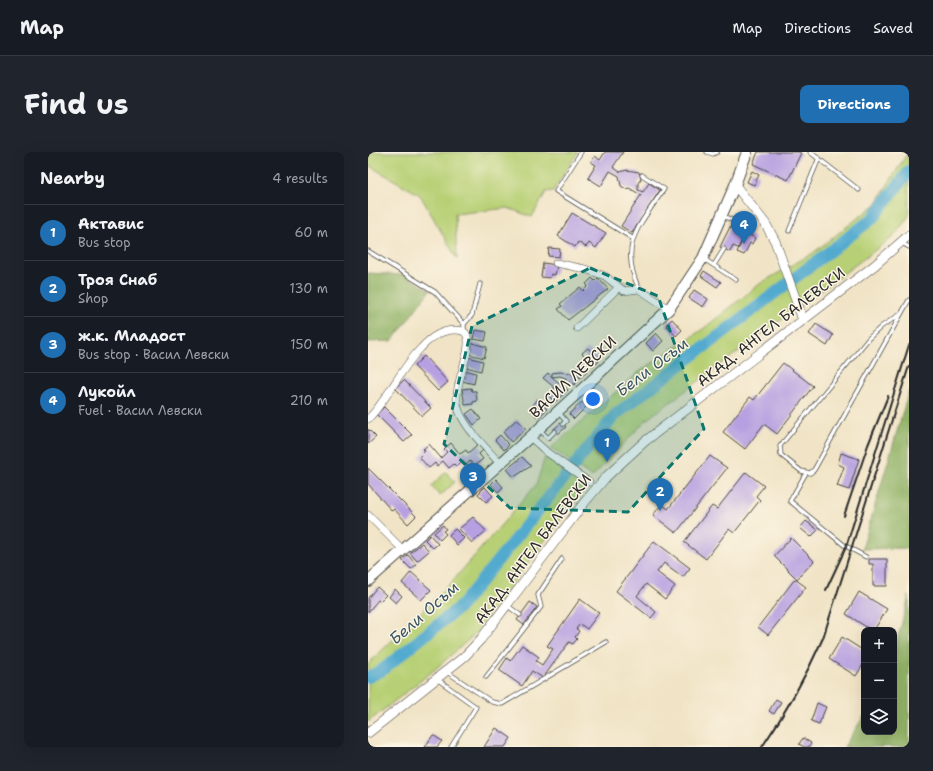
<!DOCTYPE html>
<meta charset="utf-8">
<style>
body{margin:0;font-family:"Shantell Sans",sans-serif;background:#20242c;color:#f1f3f6}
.controls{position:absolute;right:12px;bottom:12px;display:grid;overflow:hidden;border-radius:8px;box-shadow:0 4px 16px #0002}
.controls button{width:36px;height:36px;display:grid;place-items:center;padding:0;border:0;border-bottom:1px solid #363941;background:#171b24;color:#f1f3f6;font:20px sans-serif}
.you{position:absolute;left:225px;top:247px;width:14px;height:14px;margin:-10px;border:3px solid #fff;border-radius:50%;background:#1a73e8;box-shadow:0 0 0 6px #1a73e833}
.badge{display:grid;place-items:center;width:26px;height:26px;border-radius:50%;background:#1f6fb2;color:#fff;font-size:13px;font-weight:700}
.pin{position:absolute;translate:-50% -33px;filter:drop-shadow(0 1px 2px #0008)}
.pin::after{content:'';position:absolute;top:21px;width:14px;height:12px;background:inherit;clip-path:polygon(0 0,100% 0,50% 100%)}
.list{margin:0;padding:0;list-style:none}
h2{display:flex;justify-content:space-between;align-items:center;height:52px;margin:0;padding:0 16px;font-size:17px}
h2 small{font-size:13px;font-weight:400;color:#9ea1a6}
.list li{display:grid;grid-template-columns:26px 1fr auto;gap:12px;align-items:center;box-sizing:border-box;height:56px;padding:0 16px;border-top:1px solid #363941}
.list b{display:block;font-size:15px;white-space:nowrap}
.list p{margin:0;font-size:13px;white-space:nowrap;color:#9ea1a6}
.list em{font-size:13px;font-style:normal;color:#9ea1a6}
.icon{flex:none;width:22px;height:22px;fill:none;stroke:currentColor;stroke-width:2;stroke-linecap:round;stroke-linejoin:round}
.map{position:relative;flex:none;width:541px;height:595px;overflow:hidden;border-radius:8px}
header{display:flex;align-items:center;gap:24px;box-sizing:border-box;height:56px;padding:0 20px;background:#171b24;border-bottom:1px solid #363941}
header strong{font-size:19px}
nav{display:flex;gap:22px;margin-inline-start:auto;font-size:14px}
.intro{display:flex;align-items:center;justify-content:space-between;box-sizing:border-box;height:96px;padding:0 24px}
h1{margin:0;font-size:28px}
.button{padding:10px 18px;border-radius:8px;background:#1f6fb2;color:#fff;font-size:14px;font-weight:700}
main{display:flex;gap:24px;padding:0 24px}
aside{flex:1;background:#171b24;border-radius:8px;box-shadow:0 4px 16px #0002}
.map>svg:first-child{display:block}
.green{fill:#b7d075;stroke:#717e50}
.forest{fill:#91b266;stroke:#5e6e48}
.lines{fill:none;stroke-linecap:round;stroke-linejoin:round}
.river{stroke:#53aacf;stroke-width:12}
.building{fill:#b7a0e1}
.service-casing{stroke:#494742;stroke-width:5}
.minor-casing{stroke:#494742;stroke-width:8}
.tertiary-casing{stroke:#494742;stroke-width:10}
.secondary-casing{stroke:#494742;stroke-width:12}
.service{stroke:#fff;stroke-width:3.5}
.minor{stroke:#fff;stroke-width:7}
.tertiary{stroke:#fff;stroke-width:9}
.secondary{stroke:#fff;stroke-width:10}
.rail{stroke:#2b2b2b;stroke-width:2}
.marked{fill:#0f766e;fill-opacity:0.2;stroke:#0f766e;stroke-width:3;stroke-dasharray:8 5;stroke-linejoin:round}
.labels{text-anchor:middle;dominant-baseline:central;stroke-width:3;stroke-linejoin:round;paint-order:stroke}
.street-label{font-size:15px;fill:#2b2b2b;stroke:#fcf5e5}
.water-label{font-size:16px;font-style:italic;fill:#395764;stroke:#fcf5e5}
</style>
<header>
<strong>Map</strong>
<nav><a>Map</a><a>Directions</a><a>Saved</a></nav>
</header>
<div class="intro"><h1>Find us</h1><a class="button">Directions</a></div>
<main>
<aside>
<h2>Nearby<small>4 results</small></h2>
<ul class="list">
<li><span class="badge">1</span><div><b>Актавис</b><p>Bus stop</p></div><em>60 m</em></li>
<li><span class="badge">2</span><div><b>Троя Снаб</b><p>Shop</p></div><em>130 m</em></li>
<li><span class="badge">3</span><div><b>ж.к. Младост</b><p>Bus stop · Васил Левски</p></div><em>150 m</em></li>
<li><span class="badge">4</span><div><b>Лукойл</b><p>Fuel · Васил Левски</p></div><em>210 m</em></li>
</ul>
</aside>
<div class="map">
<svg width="541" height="595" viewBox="0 0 541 595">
<rect width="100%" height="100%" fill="#fcf5e5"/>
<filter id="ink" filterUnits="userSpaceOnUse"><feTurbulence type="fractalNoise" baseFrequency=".025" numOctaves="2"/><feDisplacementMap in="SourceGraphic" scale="8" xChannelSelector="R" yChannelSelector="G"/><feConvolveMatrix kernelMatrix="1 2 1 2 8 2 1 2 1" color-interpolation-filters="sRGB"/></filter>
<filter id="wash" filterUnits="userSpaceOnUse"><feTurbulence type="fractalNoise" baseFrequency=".012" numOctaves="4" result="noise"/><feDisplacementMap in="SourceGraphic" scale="16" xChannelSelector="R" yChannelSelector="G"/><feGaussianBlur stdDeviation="0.9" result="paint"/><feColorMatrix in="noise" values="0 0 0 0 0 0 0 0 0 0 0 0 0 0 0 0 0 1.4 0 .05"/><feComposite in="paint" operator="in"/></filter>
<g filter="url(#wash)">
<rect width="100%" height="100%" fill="#f1e4c6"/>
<g class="green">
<path d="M0,0H210L185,39L178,40L164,65L140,56L87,62L89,107L52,43L0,13Z"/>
<path d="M540,0L541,64L525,85L278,268L224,325L183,296L271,220L335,177L393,131L445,101L508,52Z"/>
<path d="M177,305L218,334L105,484L65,519L0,570V512L82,432L168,333Z"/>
<path d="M78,320L87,330L72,344L63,334Z"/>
</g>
<g class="forest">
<path d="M0,121L36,123L62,138L24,189L0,190Z"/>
<path d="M541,239V396L494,397Z"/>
<path d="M541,444V595H476L496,564V580H526V500Z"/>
</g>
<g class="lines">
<path class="river" d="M0,525L13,519L93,454L247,263L504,67L541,19"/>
</g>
<g id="blocks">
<g class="building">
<path d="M237,0H255L245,15L252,20L259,18L271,20L273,27L270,31V38L275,40L281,31L292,38L264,81L253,74L273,43L261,36L258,37L253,34L251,24L242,19L233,34L220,26L228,13L223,10L227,4L232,8Z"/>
<path d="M390,0H430L433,1L420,28L385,12Z"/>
<path d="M384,19L391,23L386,33L379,30Z"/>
<path d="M204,61L238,81L228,96L221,91L218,95L210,90L207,95L190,84Z"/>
<path d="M362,75L372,80L370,85L375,87L370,96L365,94L362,100L352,95Z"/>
<path d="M378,81L387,86L384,92L382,91L376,103L369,100Z"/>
<path d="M181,96L192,97L191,105L180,104Z"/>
<path d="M175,111L189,113L187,123L183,122L182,126L173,125Z"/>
<path d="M336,119L353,130L349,135L333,124Z"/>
<path d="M224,126L227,129L230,126L240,137L200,168L190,157L194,154L192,152L212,135L215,139L220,134L218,132Z"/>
<path d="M326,138L340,147L335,155L321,146Z"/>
<path d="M304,167L314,178L308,184L298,173Z"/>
<path d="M448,172L465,183L459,194L441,182Z"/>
<path d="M107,178L119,180L117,189L105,187Z"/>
<path d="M288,181L295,189L285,199L278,191Z"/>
<path d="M104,191L119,195L116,206L101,202Z"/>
<path d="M220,196L231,209L226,214L214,201Z"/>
<path d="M56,204L80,230L70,239L46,214Z"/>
<path d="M100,205L115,209L113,219L98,215Z"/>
<path d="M415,211L445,234L409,282L396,272L377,297L355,280L382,245L386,248Z"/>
<path d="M213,213L219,220L212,226L206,219Z"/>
<path d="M96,218L108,221L106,232L94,229Z"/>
<path d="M192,220L203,221L210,229L206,233L200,227L192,224L184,225L200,238L187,250L180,243L187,236L175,226L180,221L184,225V221Z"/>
<path d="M36,228L63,256L54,264L27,236Z"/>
<path d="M103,236L104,239H108L109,249L105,250V252L97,253L94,237Z"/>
<path d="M170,247L179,257L170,266L164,260L168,256L165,253Z"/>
<path d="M214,250L218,255L206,267L201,262Z"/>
<path d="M16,255L44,283L36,290L8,262Z"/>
<path d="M105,257L113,267L106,273L98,262Z"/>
<path d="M149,267L158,277L143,290L135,280Z"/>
<path d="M194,270L198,275L190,282L186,277Z"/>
<path d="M0,277L8,285L0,292Z"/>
<path d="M132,283L141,293L136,298L127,288Z"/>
<path d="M83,291L92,302L98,298L100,301L110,292L115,298L111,302L115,307L106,314L102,309L98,313L95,309L88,314L86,312L81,316L75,309L69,314L67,311L61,316L51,305L57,299L55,297L61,292L73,306L79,300L76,297Z"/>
<path d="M473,301L491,307L481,338L469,334L476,315L470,312Z"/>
<path d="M342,304L359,316L308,381L285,363L294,352L300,357Z"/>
<path d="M154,305L163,314L146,325L139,317Z"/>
<path d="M0,316L48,364L40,372L26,357L24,359L0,332Z"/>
<path d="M378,320L396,334L388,344L392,348L366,381L361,377L338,407L316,390L344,354L349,357Z"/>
<path d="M128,327L135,335L130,340L123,332Z"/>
<path d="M117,335L125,344L118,350L110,342Z"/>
<path d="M105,365L118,379L104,391L91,377Z"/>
<path d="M438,369L450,378L443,385L432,376Z"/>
<path d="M75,373L78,377L75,379L78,382L72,388L66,381Z"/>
<path d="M87,377L96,386L89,393L81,383Z"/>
<path d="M62,383L70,392L65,396L57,388Z"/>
<path d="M423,386L446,409L429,427L406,404Z"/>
<path d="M286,389L322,416L315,425L296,411L289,420L307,434L297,447L278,432L269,444L288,460L283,466L248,439Z"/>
<path d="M54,391L61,399L49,409L42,401Z"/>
<path d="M40,403L48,413L43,417L34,408Z"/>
<path d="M501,407H519V434H505V412H501Z"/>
<path d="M43,420L63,438L53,448L34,431Z"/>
<path d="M427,427L438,435L400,483L390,475Z"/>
<path d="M9,435L18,443L12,449L10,448L0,460V446Z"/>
<path d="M27,437L34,444L28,451L21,445Z"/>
<path d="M491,440L519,457L506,478H503L478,462Z"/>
<path d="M212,447L231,461L219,477L212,472L208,477L211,479L207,485L209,487L205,492L201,490L175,526L164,519L154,534L131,518L139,506L142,509L154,493L171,505L168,509L174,513L185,497L179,494Z"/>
<path d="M162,450L169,455L156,473L149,468Z"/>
<path d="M474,485L496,499V511L488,524L461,507Z"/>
<path d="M408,547L413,550L406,562L401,559Z"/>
<path d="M449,551L458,555L451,572L443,569Z"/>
<path d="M128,576L143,586L137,595H116Z"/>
<path d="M65,583L74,589L69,595H57Z"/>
<path d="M435,586L443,591L441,595H436L431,592Z"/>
</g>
</g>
</g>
<g filter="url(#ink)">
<use href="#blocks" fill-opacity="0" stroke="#494742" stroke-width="1"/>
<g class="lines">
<defs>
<g id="service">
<path d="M213,0L188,39L264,86"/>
<path d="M339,0L345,2L349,0"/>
<path d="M442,0L491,38"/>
<path d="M355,64L364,68L367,77"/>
<path d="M421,79L451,6"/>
<path d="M534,91L541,95"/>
<path d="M0,99L67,140L96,172V180"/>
<path d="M336,107L368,128"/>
<path d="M346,113L356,97"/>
<path d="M271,137C250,92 272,73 296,37L274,23"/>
<path d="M533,162L514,174L501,186L412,294L413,303L433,319L442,321L446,318L541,148"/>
<path d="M96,172L104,163L112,132"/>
<path d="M190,260L198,269L195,272"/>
<path d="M172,278L180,286L187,279"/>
<path d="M438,321L422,349L476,393L498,405"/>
<path d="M140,454L152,463"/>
<path d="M79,520L124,550L134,552L238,490"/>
<path d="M118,525L173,455L170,443L194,407"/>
<path d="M69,527L108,555L83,595"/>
</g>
<g id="minor">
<path d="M188,111L217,117L237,124L256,139L271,137L301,157"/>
<path d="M209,176L250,136"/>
<path d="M0,267C21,246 32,217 53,196C62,186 73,178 87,178C91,178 98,179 99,184C105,202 82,236 91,259C99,279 119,296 132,312"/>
<path d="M162,285L180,301L221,330"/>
<path d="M0,363L34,397"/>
</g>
<g id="tertiary">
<path d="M367,33L397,71L407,89L435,168"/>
<path d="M0,581L97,504L113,487L216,351L238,325L276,290L507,113L541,83"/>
</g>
<path id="secondary" d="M0,429L162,285L301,157L335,106L367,33L379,0"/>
</defs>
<use href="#service" class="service-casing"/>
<use href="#minor" class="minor-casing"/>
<use href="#tertiary" class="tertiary-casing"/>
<use href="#secondary" class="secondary-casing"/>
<use href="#service" class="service"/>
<use href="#minor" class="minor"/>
<use href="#tertiary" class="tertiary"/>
<use href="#secondary" class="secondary"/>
<g class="rail">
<path d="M476,364L500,293L520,244"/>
<path d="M458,438L478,395L541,193"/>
<path d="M394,595C418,560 438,524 455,486L541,214"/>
</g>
</g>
</g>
<path class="marked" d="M222,116L290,144L336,277L260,360L142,356L76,292L104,174Z"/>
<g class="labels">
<g class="street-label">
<text transform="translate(403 175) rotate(-38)">АКАД. АНГЕЛ БАЛЕВСКИ</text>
<text transform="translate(205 225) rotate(-43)">ВАСИЛ ЛЕВСКИ</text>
<text transform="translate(165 397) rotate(-53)">АКАД. АНГЕЛ БАЛЕВСКИ</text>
</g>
<g class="water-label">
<text transform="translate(284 215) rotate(-37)">Бели Осъм</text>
<text transform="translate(56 461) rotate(-41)">Бели Осъм</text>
</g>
</g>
</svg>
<div class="controls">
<button>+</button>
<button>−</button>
<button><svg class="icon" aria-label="layers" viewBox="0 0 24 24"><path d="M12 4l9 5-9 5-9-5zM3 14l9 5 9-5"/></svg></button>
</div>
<div class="you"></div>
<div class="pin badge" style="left:239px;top:310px">1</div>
<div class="pin badge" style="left:292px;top:359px">2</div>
<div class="pin badge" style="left:105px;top:344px">3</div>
<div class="pin badge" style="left:376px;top:92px">4</div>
</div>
</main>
